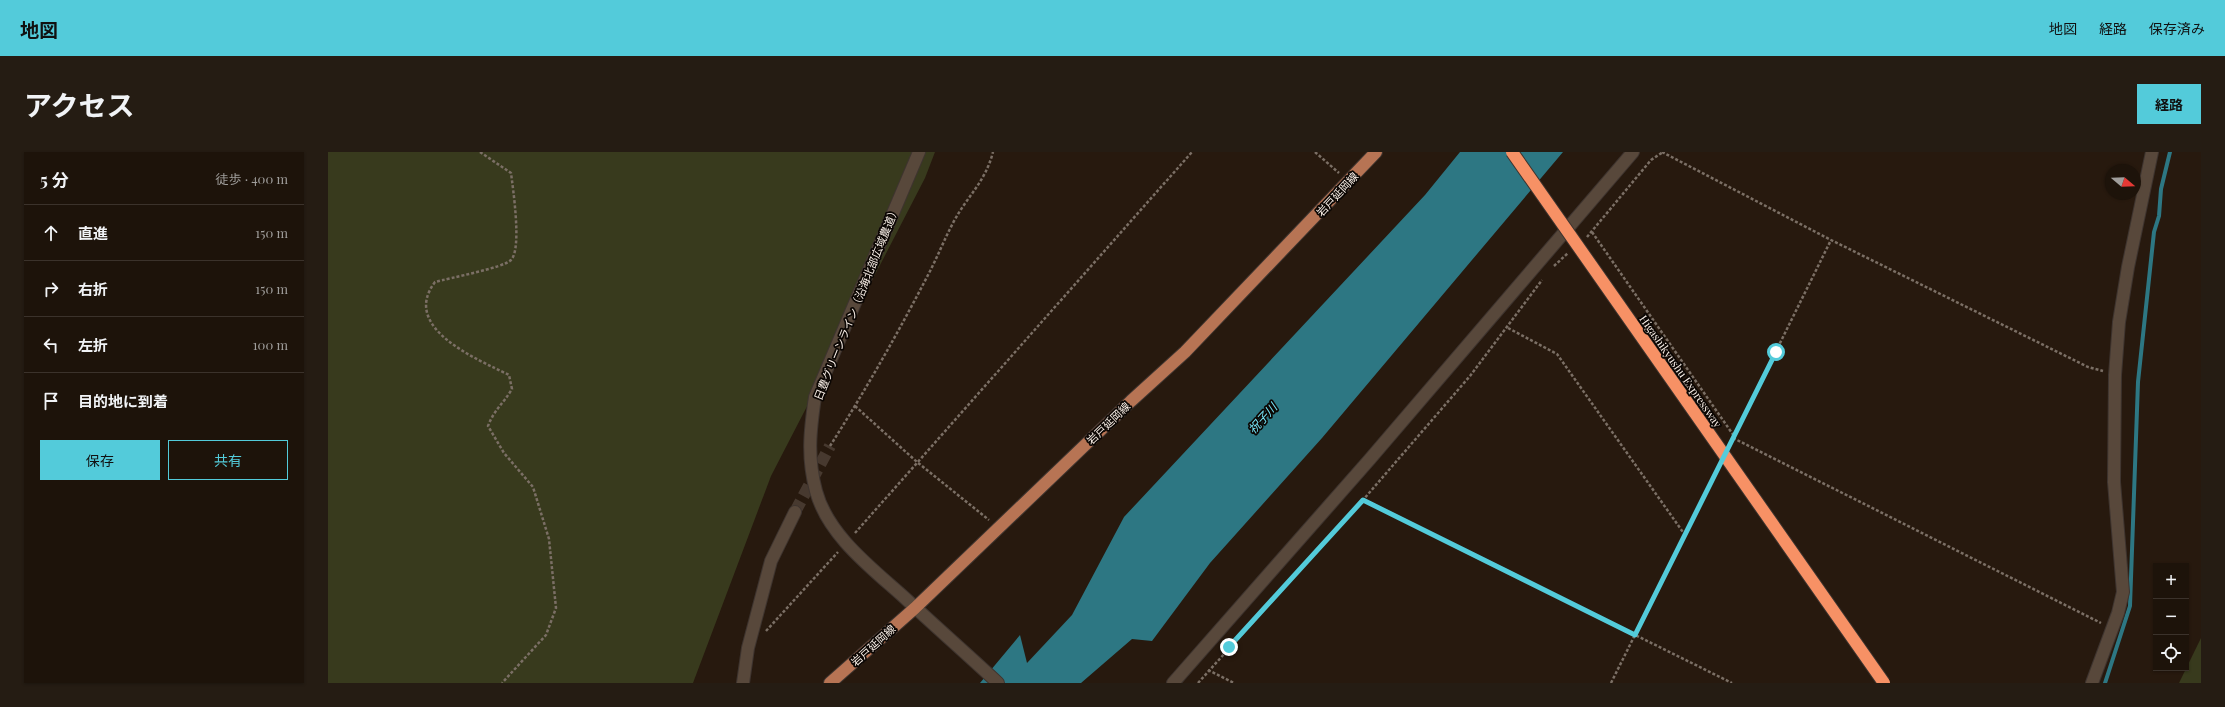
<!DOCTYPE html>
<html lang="ja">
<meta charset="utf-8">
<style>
body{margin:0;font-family:"Playfair Display","Noto Sans JP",serif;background:#251c13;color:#f1f3f6}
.controls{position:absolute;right:12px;bottom:12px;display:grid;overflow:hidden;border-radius:0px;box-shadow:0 1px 3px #0004}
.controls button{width:36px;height:36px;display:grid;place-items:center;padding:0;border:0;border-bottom:1px solid #3b322b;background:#1d130a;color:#f1f3f6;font:20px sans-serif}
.compass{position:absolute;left:1777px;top:12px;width:36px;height:36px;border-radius:50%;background:#1d130a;box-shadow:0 1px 3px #0004;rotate:109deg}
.stop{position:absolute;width:12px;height:12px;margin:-9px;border:3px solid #53cbda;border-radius:50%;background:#fff}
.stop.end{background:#53cbda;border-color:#fff;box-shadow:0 1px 4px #0008}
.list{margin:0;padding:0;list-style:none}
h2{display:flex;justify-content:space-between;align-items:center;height:52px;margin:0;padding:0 16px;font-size:17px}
h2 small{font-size:13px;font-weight:400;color:#a09e9c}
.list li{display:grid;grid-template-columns:26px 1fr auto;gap:12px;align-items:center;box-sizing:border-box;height:56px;padding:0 16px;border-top:1px solid #3b322b}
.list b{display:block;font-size:15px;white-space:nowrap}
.list em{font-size:13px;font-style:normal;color:#a09e9c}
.actions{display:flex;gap:8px;padding:12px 16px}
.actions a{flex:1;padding:9px 0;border:1px solid #53cbda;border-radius:0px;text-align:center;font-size:14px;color:#53cbda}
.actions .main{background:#53cbda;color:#111}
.icon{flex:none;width:22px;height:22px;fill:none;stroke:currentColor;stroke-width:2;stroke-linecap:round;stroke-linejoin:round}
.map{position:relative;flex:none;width:1873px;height:531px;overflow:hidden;border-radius:0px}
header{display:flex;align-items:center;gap:24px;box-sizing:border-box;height:56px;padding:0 20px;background:#53cbda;color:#111}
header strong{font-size:19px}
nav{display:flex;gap:22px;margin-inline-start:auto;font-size:14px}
.intro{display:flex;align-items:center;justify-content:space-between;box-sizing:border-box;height:96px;padding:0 24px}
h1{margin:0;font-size:28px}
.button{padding:10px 18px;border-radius:0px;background:#53cbda;color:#111;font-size:14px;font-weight:700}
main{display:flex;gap:24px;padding:0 24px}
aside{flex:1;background:#1d130a;border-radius:0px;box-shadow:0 1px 3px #0004}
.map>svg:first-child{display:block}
.green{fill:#383a1d}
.water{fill:#2d7783}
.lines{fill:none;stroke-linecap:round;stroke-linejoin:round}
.stream{stroke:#2d7783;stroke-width:4}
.minor-tunnel{stroke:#47392f;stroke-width:12;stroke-dasharray:12 6;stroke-linecap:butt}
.minor-casing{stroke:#3e342f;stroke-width:14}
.major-casing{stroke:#3e342f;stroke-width:14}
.path{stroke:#7b6f65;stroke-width:2.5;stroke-dasharray:3 2;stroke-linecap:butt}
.minor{stroke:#58483b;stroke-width:12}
.major{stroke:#b77454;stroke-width:12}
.highway-bridge-casing{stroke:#3e342f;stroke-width:14;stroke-linecap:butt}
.highway-bridge{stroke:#f79165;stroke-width:12}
.route{stroke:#53cbda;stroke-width:5}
.labels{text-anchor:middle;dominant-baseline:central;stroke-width:3.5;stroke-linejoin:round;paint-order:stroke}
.street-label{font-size:11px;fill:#fbf1e9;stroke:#0b0603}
.water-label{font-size:12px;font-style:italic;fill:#75e3f6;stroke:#0b0603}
</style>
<header>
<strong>地図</strong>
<nav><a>地図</a><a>経路</a><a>保存済み</a></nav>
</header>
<div class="intro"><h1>アクセス</h1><a class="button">経路</a></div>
<main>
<aside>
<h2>5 分<small>徒歩 · 400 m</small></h2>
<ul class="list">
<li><svg class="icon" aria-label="ahead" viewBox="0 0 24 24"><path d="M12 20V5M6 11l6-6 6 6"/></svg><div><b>直進</b></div><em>150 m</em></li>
<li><svg class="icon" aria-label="right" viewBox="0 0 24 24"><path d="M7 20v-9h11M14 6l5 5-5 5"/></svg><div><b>右折</b></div><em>150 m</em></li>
<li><svg class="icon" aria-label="left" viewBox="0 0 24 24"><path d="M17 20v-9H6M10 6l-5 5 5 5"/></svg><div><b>左折</b></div><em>100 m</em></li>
<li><svg class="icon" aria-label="arrive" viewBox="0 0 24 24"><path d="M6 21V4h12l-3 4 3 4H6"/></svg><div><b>目的地に到着</b></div></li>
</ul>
<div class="actions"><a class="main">保存</a><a>共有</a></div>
</aside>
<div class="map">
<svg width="1873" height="531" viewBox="0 0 1873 531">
<rect width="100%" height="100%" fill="#27190e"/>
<g class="green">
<path d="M0,0H607L597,26L443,324L365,531H0Z"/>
<path d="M1873,486V531H1851Z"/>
</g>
<path class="water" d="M1132,0H1235L994,286L882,411L824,489L804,487L753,531H652L692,483L699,511L744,463L796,365L1097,43Z"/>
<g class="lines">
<path class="stream" d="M1777,531L1802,454L1810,230L1826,80L1831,64L1833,37L1842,0"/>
<path class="minor-tunnel" d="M467,360L502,294"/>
<defs>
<g id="minor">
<path d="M591,0L487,245C482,279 479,305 488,339C500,384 545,417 578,447C608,475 640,503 670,531"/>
<path d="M415,531L420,496L443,409L467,360"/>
<path d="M845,531L1042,307L1305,0"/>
<path d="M1764,531L1790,461L1795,440L1786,330L1787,223L1791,170L1800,115L1824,0"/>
</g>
<path id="major" d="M502,531L587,456L803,249L857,200L1048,0"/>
</defs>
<use href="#minor" class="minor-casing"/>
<use href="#major" class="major-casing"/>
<g class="path">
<path d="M152,0L183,21C185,37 194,97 183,108C175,116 121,126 107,130C72,176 149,207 181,223L184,237C175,252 166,258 160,274L176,301L205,335L221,387L228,456L218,483L174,531"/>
<path d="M987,0L1011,21"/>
<path d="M1334,0L1503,88L1760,215L1775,219"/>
<path d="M1264,80L1406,284"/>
<path d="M1259,85L1323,8L1335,0"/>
<path d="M1226,114L1240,101"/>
<path d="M1180,176L1229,202L1357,383"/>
<path d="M527,254L589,310L661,368"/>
<path d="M1405,286L1773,471"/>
<path d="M1403,290L1503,88"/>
<path d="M502,294C537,239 570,181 600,123C609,106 616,88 625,71C639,44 657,31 665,0"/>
<path d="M1035,348L1404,531"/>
<path d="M527,381L864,0"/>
<path d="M438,479L510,400"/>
<path d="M880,518L906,531"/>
<path d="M870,531L1035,348L1142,224L1214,128"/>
<path d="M1283,531L1390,316"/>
</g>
<use href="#minor" class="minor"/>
<use href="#major" class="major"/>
<defs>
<path id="highway-bridge" d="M1184,0L1556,531"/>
</defs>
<use href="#highway-bridge" class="highway-bridge-casing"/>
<use href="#highway-bridge" class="highway-bridge"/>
</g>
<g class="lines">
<path class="route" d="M901,495L1035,348L1307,483L1448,200"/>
</g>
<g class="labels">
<g class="street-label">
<text transform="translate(1009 42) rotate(-47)">岩戸延岡線</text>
<text transform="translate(528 151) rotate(-68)">日豊グリーンライン（沿海北部広域農道）</text>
<text transform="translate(1353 219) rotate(55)">Higashikyushu Expressway</text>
<text transform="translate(780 271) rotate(-44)">岩戸延岡線</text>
<text transform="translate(545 493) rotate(-42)">岩戸延岡線</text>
</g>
<g class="water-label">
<text transform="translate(934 266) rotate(-48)">祝子川</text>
</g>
</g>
</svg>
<div class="controls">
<button>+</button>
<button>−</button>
<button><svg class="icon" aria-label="locate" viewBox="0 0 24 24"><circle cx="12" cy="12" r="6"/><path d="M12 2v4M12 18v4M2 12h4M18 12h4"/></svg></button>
</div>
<svg class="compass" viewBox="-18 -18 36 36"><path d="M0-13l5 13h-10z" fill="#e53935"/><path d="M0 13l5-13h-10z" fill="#a09e9c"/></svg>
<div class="stop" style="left:1448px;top:200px"></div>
<div class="stop end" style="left:901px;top:495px"></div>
</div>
</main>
